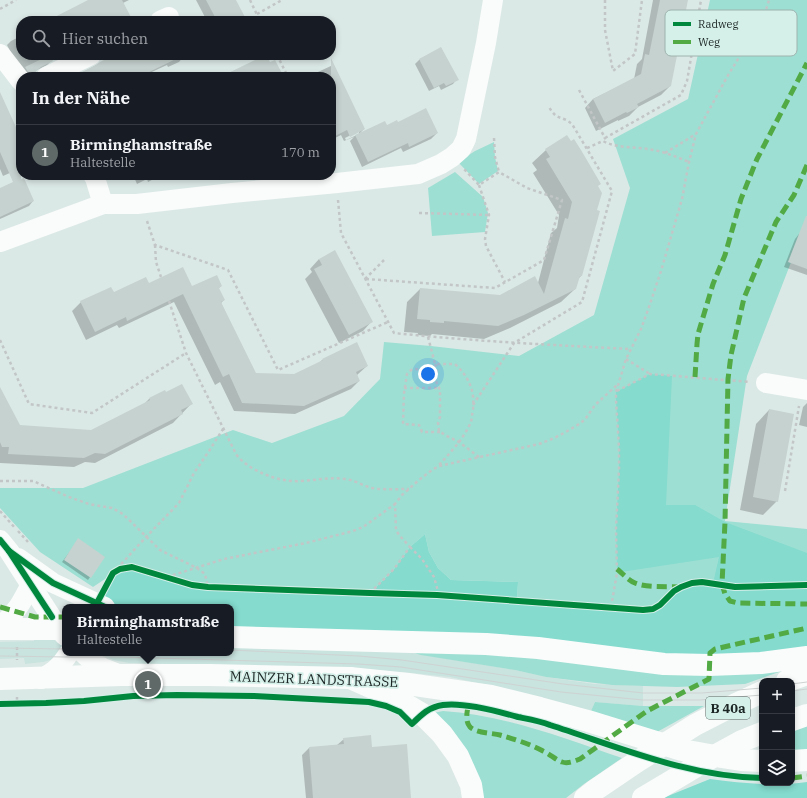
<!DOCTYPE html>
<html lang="de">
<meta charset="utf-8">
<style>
body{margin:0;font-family:"IBM Plex Serif",serif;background:#20242c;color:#f1f3f6}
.controls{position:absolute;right:12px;bottom:12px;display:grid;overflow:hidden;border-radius:8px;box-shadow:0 2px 6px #0003}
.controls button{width:36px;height:36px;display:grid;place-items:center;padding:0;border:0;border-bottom:1px solid #363941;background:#171b24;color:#f1f3f6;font:20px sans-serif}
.you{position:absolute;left:428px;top:374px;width:14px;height:14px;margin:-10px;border:3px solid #fff;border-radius:50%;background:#1a73e8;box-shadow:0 0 0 6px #1a73e833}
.badge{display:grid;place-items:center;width:26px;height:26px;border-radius:50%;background:#5f6a68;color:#fff;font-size:13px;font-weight:700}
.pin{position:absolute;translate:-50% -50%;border:2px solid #fff;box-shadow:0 1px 4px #0006}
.popup{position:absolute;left:62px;top:604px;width:172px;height:52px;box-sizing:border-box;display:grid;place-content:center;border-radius:8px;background:#171b24;filter:drop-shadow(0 1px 3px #0005);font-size:13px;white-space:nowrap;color:#9ea1a6}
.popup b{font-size:15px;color:#f1f3f6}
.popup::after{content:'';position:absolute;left:50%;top:100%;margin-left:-8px;border:8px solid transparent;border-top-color:#171b24}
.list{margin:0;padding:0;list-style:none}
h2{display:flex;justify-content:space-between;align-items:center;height:52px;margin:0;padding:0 16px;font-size:17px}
h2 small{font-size:13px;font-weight:400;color:#9ea1a6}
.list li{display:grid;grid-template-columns:26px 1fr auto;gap:12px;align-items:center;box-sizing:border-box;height:56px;padding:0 16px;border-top:1px solid #363941}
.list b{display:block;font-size:15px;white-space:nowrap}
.list p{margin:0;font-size:13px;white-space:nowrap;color:#9ea1a6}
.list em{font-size:13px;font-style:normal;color:#9ea1a6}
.icon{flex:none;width:22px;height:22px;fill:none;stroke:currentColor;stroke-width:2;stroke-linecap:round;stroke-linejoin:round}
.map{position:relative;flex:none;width:807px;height:798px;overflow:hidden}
.search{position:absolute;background:#171b24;box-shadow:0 2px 6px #0003;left:16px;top:16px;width:320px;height:44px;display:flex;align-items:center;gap:10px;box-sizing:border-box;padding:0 14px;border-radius:16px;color:#9ea1a6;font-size:15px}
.panel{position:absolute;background:#171b24;box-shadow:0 2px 6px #0003;left:16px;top:72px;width:320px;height:108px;border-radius:16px}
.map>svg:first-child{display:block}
.built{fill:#c9e3de}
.green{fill:#9edfd3}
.forest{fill:#84dbce}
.shadow{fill:#0003;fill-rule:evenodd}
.building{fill:#c6d2cf}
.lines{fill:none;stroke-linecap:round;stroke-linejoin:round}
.path{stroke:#c2c6c6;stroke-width:2.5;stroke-dasharray:3 3;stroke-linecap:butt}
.minor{stroke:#fafcfb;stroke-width:20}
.major{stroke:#fafcfb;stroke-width:22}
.highway{stroke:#fafcfb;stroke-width:22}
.tram{stroke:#ced3d2;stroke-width:1}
.quiet{stroke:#52aa44;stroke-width:5;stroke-dasharray:10 5;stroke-linecap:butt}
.cycleway-casing{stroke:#d5efe9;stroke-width:8}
.cycleway{stroke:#00873e;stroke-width:6}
.labels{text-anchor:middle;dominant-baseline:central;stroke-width:3.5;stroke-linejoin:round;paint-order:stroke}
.shield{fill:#d5efe9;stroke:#54625f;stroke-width:1}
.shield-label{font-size:13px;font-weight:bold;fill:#1c2624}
.street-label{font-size:14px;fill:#1c2624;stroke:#d5efe9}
.key{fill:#d5efe9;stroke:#9eb3ae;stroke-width:1}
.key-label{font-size:11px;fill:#1c2624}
</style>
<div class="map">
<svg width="807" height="798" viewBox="0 0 807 798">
<rect width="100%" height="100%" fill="#dbe9e6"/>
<g class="built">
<path d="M33,635H47L63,645L54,659L43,662L25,664L24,658L0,659V642L34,641Z"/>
<path d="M231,642L413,653L515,670L546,677L594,684L643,686V706L595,702L590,714L505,689L450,677L402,672L359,669L129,663L113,660L99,653H231Z"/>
</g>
<g class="green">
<path d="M710,0H807V221L747,376L725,521L807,529V560L714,579L681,587L674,591L660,605L653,609L643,610L517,601L518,582L451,580L438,568L429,552L425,534L410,547L394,569L370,593L208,587L192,585L132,567L120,569L93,587L40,552L0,508V488H83L233,430L272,443L344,416L380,379L384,342L431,346L519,356L594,315L630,188L613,139L688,99Z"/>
<path d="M494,142L495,157L498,171L479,184L458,162L475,151Z"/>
<path d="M455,172L483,197L488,213L485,232L432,236L428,188Z"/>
<path d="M394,647L782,671L745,684L677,687L612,685L546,677L515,670L421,655Z"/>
<path d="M595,702L643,706H704L657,732L591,711Z"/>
<path d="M443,711C505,715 564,738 622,758L584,784L566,798H483L433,713Z"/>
<path d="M807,726V750L792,751V732Z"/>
</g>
<g class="forest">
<path d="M650,374L672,376L666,505H695L725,522L807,553V657L761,663L231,637V607H105L97,603L113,573L120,569L132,567L192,585L208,587L370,593L394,569L410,547L425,534L429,552L438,568L451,580L518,582L517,601L643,610L653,609L660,605L674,591L681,587L714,579L719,557L621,572L617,569L616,529L619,470V447L616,400V392Z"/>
<path d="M710,779C742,783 775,787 807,782V798H663Z"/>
</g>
<g class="shadow">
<path d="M90,0H129L123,3L132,21H50Z"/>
<path d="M196,0H235L242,21H207Z"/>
<path d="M653,0H687L670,86L661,95L638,107L629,116L618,121V120L596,131L585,108L593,99L634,79L637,64L642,59Z"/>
<path d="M21,36V55H52L49,56L51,61L47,65L35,71L34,77H25L19,69L7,45L11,41Z"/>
<path d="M441,48L457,79L453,84L441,90L439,86L429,91L415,64L419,60Z"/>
<path d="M115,55H182L183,57L179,62L168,67L167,65L141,77H74Z"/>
<path d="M333,65L364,129L360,133L397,123L437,133L431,139L403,152L401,148L362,167L350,141L354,137L344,141L341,135L331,140V77H307ZM359,131V134L346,140L345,138Z"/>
<path d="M0,98L21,141V168L3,176L0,169Z"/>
<path d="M546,150L597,187L581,276L577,280L575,289L561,302L510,328L484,339L432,334L430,336L417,335L418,333L404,332L407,302L420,289L500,296L538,283L551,233L557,228L559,215L533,173L537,170L532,163Z"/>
<path d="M133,175H161L148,182L147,179L137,184Z"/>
<path d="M0,189L33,201L29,206L0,219Z"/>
<path d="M799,234L807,237V275L784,267L795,239Z"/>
<path d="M319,259L372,321L363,331L339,343L305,279L312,272L310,269Z"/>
<path d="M148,285L192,288L221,286L218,289L224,300L221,303L255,374L295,375L319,363L322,360L357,344L367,366L357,375L359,381L351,389L295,414L234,411L220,382L215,385L174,302L119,328L117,325L86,340L72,311L81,302L113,293Z"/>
<path d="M0,389L19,426L92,431L144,404L149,399L165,391L166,394L191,404L173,423L95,463L85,462L74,467L0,463Z"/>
<path d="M807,403V427L799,425L803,407Z"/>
<path d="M769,410L777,501L763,515L740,510L756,424Z"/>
<path d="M77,542L104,557L88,580L62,562Z"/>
<path d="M344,739L410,798H306L302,755L309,748L337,745Z"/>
</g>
<g class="building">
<path d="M88,0H122L133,21H47Z"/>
<path d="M206,0H236L247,21H217Z"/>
<path d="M660,0H688L671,86L637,104L639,107L627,113L626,112L605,123L593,99L641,74L645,54L649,55Z"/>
<path d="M441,47L459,80L446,86L444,83L434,88L419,59Z"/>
<path d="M50,55L53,61L41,67L36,71L35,77H31L25,67Z"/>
<path d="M114,55H184L139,77H72L96,65L100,62Z"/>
<path d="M265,55H266L270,62L275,60L284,77H220Z"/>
<path d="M331,58L365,129L350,137L347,130L335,136L331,128Z"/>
<path d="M0,92L21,138V179L24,178L34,201L0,217V188L13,182L0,152Z"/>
<path d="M426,108L438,133L409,147L408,143L368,162L355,135L385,121L387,125L397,120L398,122Z"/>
<path d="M567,135L571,141L574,139L581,150L601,184L598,186L602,193L597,210L600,211L582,276H580L576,289L524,315L498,326L444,321V323L430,322V320L417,319L420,288L500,295L535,276L544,294L565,218L568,219L572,202L546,159L550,157L545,149Z"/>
<path d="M806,216H807V269L788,262Z"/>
<path d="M335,250L373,322L349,335L314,269L322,265L319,259Z"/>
<path d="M183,267L192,286L217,275L222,286L219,288L225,300L221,302L256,373L294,374L323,360L322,359L357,342L368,366L356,372L360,381L304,406L242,403L229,374L223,377L183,294L127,321L126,317L95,332L80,301L111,287L114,292L146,277L149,283Z"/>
<path d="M182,384L193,404L181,410L183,414L105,454L95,453L84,458L8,454L9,447H2L0,442V387L20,425L91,430L150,400L149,398L165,390L166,392Z"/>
<path d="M769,409L794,414L778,502L753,497Z"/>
<path d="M78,538L105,557L91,578L64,560Z"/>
<path d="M371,735L372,747L407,744L411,798H313L309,747L344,744L343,738Z"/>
</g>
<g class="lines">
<g class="path">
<path d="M250,0L260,21"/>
<path d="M605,0V30L613,71L635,54L642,0"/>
<path d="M0,9L16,0"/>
<path d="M257,14L282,0"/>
<path d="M277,55L288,77"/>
<path d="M579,90L605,138L604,139"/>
<path d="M494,138L495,157L499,172"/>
<path d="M605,138L681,95L687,81L701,0"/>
<path d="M587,148L603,141C618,149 636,146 653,150C665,152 677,157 689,162"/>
<path d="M665,153L696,134"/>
<path d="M479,185L489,215L485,239L486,246L505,282"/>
<path d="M338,200L341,233L394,333C472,341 551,345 630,349"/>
<path d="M419,213L489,215"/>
<path d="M147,221L155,245L228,270L278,370L388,322"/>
<path d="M155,245L156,262L161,277"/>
<path d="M365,279L384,260"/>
<path d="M366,279L495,288L544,260L562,200L527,188L499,172L479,185L464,169"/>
<path d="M169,301L186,353L236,454C240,460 246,464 252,468C268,477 284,482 302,481C317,480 331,477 345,479C355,480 363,486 372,488C384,490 397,489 409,489"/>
<path d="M428,337L435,364H455C469,377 475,391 473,409C472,414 472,418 471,422C464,438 451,452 439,465"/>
<path d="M0,340L29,404L92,413L186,353"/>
<path d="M626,359L650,374"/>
<path d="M435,364L437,369L435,379L440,390V417L438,423L439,431L445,435L459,442L479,457"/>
<path d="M436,371H424L416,369L411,370L407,374L404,393L403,424L419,425L422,432H440"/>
<path d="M404,388H439"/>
<path d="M617,391L650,374L750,382"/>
<path d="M473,405L514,343L582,302L612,191L572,124C561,115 557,121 549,107"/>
<path d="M0,481H33L69,497L89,504L112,508L123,514L160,550L170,555L197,568L205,574L208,587"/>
<path d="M785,491L799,406"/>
<path d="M0,511L15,528"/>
<path d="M18,531L28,542"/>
<path d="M410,547L422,559L434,577L439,595"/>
<path d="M113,573L146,537L179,503L194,473L209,451L223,429"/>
<path d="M167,577L224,559L306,543L353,531L363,527L395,504"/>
<path d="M370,593L394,569L410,547L399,535L396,530L395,504L402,495L419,480L432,470L439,466L539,444L552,439L564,433L581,423L586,418L595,405L618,384"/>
<path d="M611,607L617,573L616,529L619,470V447L616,400V392L626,359L641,329L649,307L661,271L682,199L689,162L696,134L727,77L762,20L766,10L769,0"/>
<path d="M17,647V660"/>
<path d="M17,697V703"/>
</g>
<g class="minor">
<path d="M160,21L169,17"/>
<path d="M0,54L21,81"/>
<path d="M46,77L91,55"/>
<path d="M93,175L95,178L103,204"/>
<path d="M0,242L103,204H137L232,193L337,183L418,174L441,164L452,157L461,149L466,139L486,43L493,0"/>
<path d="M766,383L807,390"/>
<path d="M0,540L9,551L59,629L65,636"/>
<path d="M18,558L53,583L105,607"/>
<path d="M0,625C15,616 23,600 31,584"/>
<path d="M83,653L94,663L103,668L121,675"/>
<path d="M41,679C55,671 60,667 69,653"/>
</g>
<g class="major">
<path d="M0,629H65"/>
<path d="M231,637L486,644L538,648L664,664L709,665L761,663L807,657"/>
<path d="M0,679L121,675H210L350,678L408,684L491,696L540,708L588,721L682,750L715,756L741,760L762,761"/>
<path d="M792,761L807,760"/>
</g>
<g class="highway">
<path d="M350,678L395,698L422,714L442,734L458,756L471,785L473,798"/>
<path d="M787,681L807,674"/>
<path d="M792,720L807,715"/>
<path d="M585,798L595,790L638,761L695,725L736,704L762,692"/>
<path d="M643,798L700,764L742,741L762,733"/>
</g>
<g class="tram">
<path d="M0,648L65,649"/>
<path d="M231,650L359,656L402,660L563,684L643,693H702L762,688"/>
<path d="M0,656L66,657H121L358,664L401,667L561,692L643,700H700L762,695"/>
<path d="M792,684L807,682"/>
<path d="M792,691L807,689"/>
</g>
<g class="quiet">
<path d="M807,165L794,195L776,222L744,298L731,355L728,379L725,522L722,584L725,594L730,601L738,603L807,604"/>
<path d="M695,377L697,344L698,334L713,284L725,255L741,199L757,159L807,63"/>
<path d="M617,569C623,574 628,580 635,583C647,588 667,586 680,587"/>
<path d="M0,607L35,617H65"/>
<path d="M468,706C467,713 465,721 470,727C476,733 492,733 500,735C514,739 530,744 543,751C550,754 556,760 562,762C568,764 575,761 580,759L647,711L709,679L710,653L715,649L807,628"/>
<path d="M792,778L807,776"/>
</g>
<defs>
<g id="cycleway">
<path d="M0,540L9,551L52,617"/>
<path d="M9,551L53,583L105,607"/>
<path d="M97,603L113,573L120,569L132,567L192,585L208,587L370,593L437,595L643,610L653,609L660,605L674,591L681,587L692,583L702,582L735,587L807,585"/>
<path d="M0,704L46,703L84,701L133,696L177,695L254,696L369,702L386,706L400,712L412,724C422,714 429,707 443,705C464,702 497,711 518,717C528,719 540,721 550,725C619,747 688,777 762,778"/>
</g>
</defs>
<use href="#cycleway" class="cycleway-casing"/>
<use href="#cycleway" class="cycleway"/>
</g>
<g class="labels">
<rect class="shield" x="706" y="697" width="44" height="22" rx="3"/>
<g class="shield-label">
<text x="728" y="708">B 40a</text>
</g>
<g class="street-label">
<text transform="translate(314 679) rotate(2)">MAINZER LANDSTRASSE</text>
</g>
</g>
<rect x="665" y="10" width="132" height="46" rx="6" class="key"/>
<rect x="673" y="22" width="18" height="4" fill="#00873e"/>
<rect x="673" y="40" width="18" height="4" fill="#52aa44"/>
<g class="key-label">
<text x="698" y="28">Radweg</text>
<text x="698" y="46">Weg</text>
</g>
</svg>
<div class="controls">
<button>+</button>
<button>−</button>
<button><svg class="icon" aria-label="layers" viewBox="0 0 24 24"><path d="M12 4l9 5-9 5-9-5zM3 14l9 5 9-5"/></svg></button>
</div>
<div class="you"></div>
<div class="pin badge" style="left:148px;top:684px">1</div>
<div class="popup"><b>Birminghamstraße</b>Haltestelle</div>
<div class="search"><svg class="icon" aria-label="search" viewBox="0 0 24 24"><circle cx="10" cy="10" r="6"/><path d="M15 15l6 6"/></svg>Hier suchen</div>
<section class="panel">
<h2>In der Nähe<small></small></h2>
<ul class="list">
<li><span class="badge">1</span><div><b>Birminghamstraße</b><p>Haltestelle</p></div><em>170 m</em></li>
</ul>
</section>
</div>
